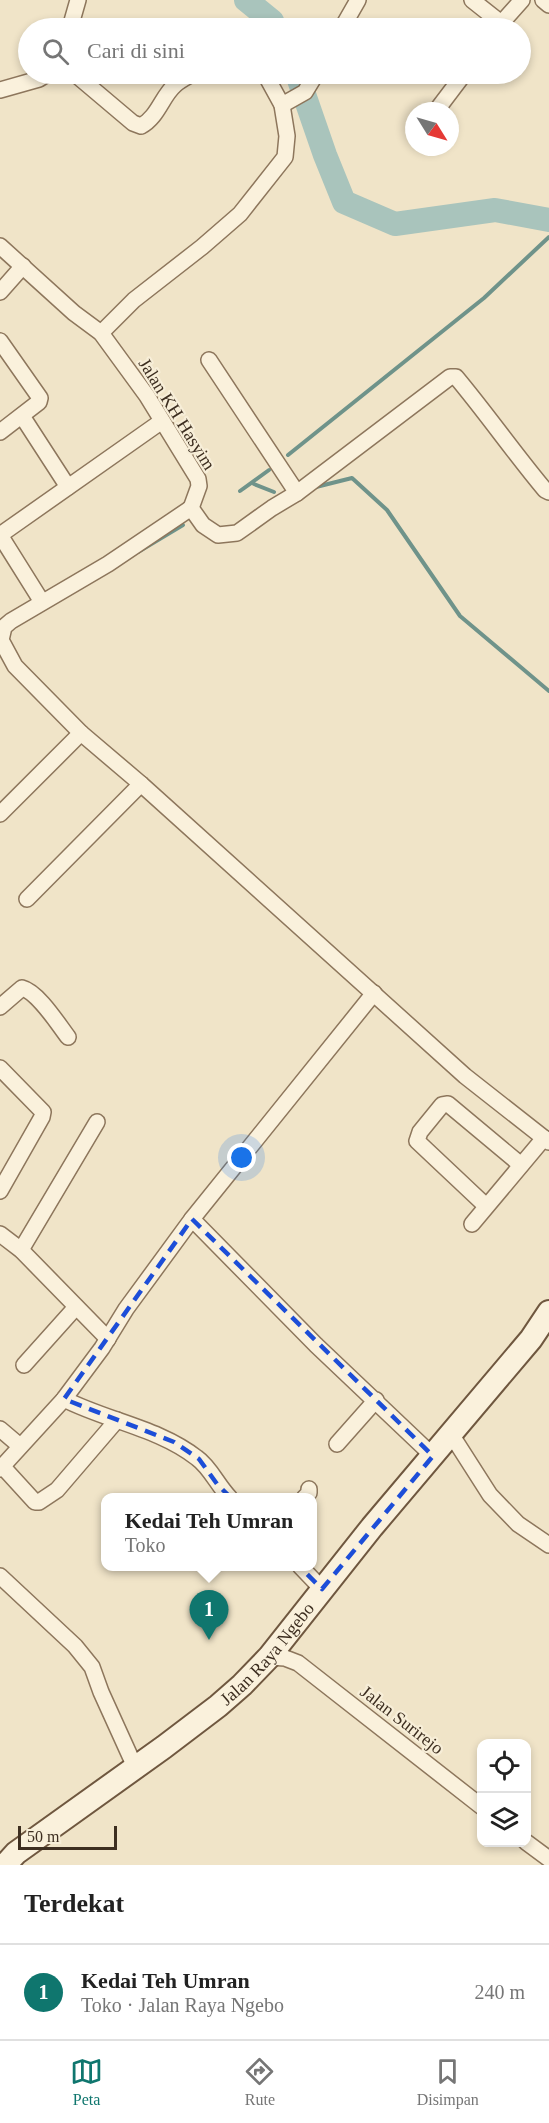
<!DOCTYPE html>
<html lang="id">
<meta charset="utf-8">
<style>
body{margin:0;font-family:"Times New Roman",serif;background:#f6f6f6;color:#222}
.controls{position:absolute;right:18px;bottom:18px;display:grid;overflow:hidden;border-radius:12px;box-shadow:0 3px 9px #0003}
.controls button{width:54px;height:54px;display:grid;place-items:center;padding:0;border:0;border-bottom:2px solid #e0e0e0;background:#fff;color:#222;font:30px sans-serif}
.compass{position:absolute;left:405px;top:102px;width:54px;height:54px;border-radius:50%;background:#fff;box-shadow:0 3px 9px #0003;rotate:127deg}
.scale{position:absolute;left:18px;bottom:15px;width:99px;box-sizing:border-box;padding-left:6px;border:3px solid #3d2e20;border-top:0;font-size:16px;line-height:21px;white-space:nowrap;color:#3d2e20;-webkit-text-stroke:4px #f7eed8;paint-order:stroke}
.you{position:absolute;left:242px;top:1158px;width:21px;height:21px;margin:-15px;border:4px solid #fff;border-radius:50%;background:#1a73e8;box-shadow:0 0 0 9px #1a73e833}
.badge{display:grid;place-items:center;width:39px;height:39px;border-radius:50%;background:#0f766e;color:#fff;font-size:20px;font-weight:700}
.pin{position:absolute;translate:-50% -50px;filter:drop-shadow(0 2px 3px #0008)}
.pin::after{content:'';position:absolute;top:32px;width:21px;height:18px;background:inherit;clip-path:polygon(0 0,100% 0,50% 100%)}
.popup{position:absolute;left:101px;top:1493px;width:216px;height:78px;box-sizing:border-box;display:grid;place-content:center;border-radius:12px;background:#fff;filter:drop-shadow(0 2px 4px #0005);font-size:20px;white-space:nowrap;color:#767676}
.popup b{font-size:22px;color:#222}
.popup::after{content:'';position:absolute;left:50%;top:100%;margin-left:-12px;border:12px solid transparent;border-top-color:#fff}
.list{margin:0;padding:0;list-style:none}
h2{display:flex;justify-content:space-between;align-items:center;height:78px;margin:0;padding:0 24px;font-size:26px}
h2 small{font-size:20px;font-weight:400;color:#767676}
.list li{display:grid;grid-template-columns:39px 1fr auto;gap:18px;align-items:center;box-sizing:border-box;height:96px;padding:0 24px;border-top:2px solid #e0e0e0}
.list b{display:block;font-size:22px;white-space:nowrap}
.list p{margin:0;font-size:20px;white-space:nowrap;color:#767676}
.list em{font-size:20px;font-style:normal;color:#767676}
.icon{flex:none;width:33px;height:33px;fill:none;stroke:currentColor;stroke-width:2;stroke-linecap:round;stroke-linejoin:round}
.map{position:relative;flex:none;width:549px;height:1865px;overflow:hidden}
.search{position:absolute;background:#fff;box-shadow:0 3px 9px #0003;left:18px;right:18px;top:18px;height:66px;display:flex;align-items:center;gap:15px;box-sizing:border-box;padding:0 21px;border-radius:33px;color:#767676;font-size:22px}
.sheet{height:174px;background:#fff}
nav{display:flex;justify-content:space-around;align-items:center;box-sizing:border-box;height:84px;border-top:2px solid #e0e0e0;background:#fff;font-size:16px;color:#767676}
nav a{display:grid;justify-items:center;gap:3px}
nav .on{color:#0f766e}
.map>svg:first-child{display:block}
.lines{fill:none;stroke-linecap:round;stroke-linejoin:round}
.stream{stroke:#6f938a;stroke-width:4}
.river{stroke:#a9c4bc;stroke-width:24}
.street-casing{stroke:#8d765c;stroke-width:18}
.secondary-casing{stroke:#6f573f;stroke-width:26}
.street{stroke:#faf1dc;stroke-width:15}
.secondary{stroke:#faf1dc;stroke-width:22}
.marked{fill:none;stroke:#1d4ed8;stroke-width:4.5;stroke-dasharray:12 8;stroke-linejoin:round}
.labels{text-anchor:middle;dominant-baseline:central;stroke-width:4.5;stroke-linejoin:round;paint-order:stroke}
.street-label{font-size:18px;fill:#3d2e20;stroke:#f7eed8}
</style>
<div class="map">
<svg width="549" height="1865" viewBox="0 0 549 1865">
<rect width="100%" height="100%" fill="#f0e4c8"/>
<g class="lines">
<g class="stream">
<path d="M288,455L484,298L549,237"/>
<path d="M254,484L274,492"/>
<path d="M312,488L352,478L387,510L460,616L549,691"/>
<path d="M240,491L269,470"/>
<path d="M138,552L183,525"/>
</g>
<g class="river">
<path d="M246,0L272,21L275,28"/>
<path d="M297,74L325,155L344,202L395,224L495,210L549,220"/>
</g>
<defs>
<g id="street">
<path d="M472,0L501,23"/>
<path d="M543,0L549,5"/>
<path d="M70,28L78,0"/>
<path d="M342,28L358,0"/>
<path d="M497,28L522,0"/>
<path d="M75,74L133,123L141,126C158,117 162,96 175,85C180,80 187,77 192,74"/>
<path d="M0,90L39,79L47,74"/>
<path d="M282,105L305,92L316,74"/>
<path d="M436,111L464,74"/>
<path d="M0,246L74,313L101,333L147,396L198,479L199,486L191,508"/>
<path d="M0,292L23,266"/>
<path d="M101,333L134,300L202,247L240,214L285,157L287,136L282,105L265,74"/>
<path d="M0,341L40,398L39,402L0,432"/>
<path d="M209,360L297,493"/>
<path d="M22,416L68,487"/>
<path d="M191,508L108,564L11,621L4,627L1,640L15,666L81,733L141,784L465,1076L549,1142"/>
<path d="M191,508L203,525L218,535L237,533L272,508L297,493L450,377H456C487,414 514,453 545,490L549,492"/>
<path d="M0,535L162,421"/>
<path d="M0,535L42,602"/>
<path d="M0,814L81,733"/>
<path d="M27,899L141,784"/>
<path d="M0,1007L22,988C38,992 58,1024 68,1037"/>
<path d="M0,1068L43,1112L42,1117L0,1191"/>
<path d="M486,1206L417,1141L420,1132L442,1105L448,1104L521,1165"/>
<path d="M192,1219L374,993"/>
<path d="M472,1224L544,1138"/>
<path d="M0,1234L21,1250L108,1339"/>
<path d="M21,1250L97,1122"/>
<path d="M24,1365L76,1307"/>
<path d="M64,1399C107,1421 159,1428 197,1458C210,1467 218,1486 230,1498"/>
<path d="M0,1429L20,1446"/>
<path d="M451,1434L490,1495L518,1524L549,1545"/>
<path d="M337,1444L376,1400"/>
<path d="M3,1467L35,1502H39L57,1490L117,1420"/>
<path d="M0,1469L64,1399L102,1348L126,1309L192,1219L316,1345L433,1456"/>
<path d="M304,1498L309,1493V1489"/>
<path d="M300,1566L322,1589"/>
<path d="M0,1576L75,1646L92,1667L101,1692L135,1767"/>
<path d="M269,1657L285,1658L298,1663L482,1807"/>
<path d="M526,1842L549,1859"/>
</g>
<g id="secondary">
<path id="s1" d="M5,1865L16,1853L164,1747L218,1706L242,1685L269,1657L372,1527L531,1339L549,1312"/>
</g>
</defs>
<use href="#street" class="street-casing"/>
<use href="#secondary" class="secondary-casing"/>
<use href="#street" class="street"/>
<use href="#secondary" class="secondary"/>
</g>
<path class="marked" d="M192,1219L433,1456L322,1589L217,1484L199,1459L174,1442L64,1399Z"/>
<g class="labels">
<g class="street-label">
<text transform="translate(177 414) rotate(58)">Jalan KH Hasyim</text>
<text stroke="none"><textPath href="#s1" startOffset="338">Jalan Raya Ngebo</textPath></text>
<text transform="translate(402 1720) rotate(38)">Jalan Surirejo</text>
</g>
</g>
</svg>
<div class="controls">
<button><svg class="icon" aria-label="locate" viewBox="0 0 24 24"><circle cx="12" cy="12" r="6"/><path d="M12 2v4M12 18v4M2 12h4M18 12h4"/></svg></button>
<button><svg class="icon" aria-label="layers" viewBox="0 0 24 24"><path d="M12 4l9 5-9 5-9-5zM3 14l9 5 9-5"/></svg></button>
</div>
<svg class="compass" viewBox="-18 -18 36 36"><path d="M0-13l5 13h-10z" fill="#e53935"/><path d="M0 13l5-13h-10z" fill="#767676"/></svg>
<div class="scale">50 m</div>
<div class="you"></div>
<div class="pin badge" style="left:209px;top:1640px">1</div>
<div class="popup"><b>Kedai Teh Umran</b>Toko</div>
<div class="search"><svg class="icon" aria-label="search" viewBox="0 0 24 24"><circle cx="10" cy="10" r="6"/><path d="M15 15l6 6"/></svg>Cari di sini</div>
</div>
<section class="sheet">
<h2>Terdekat<small></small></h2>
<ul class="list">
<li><span class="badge">1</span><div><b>Kedai Teh Umran</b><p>Toko · Jalan Raya Ngebo</p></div><em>240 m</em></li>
</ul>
</section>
<nav>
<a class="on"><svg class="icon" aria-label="map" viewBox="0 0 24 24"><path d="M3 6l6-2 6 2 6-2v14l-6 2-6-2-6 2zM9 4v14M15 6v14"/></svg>Peta</a>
<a><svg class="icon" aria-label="directions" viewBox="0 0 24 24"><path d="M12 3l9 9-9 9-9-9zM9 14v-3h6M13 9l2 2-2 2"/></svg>Rute</a>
<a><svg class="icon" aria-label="saved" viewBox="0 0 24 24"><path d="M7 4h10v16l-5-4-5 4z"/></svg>Disimpan</a>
</nav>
